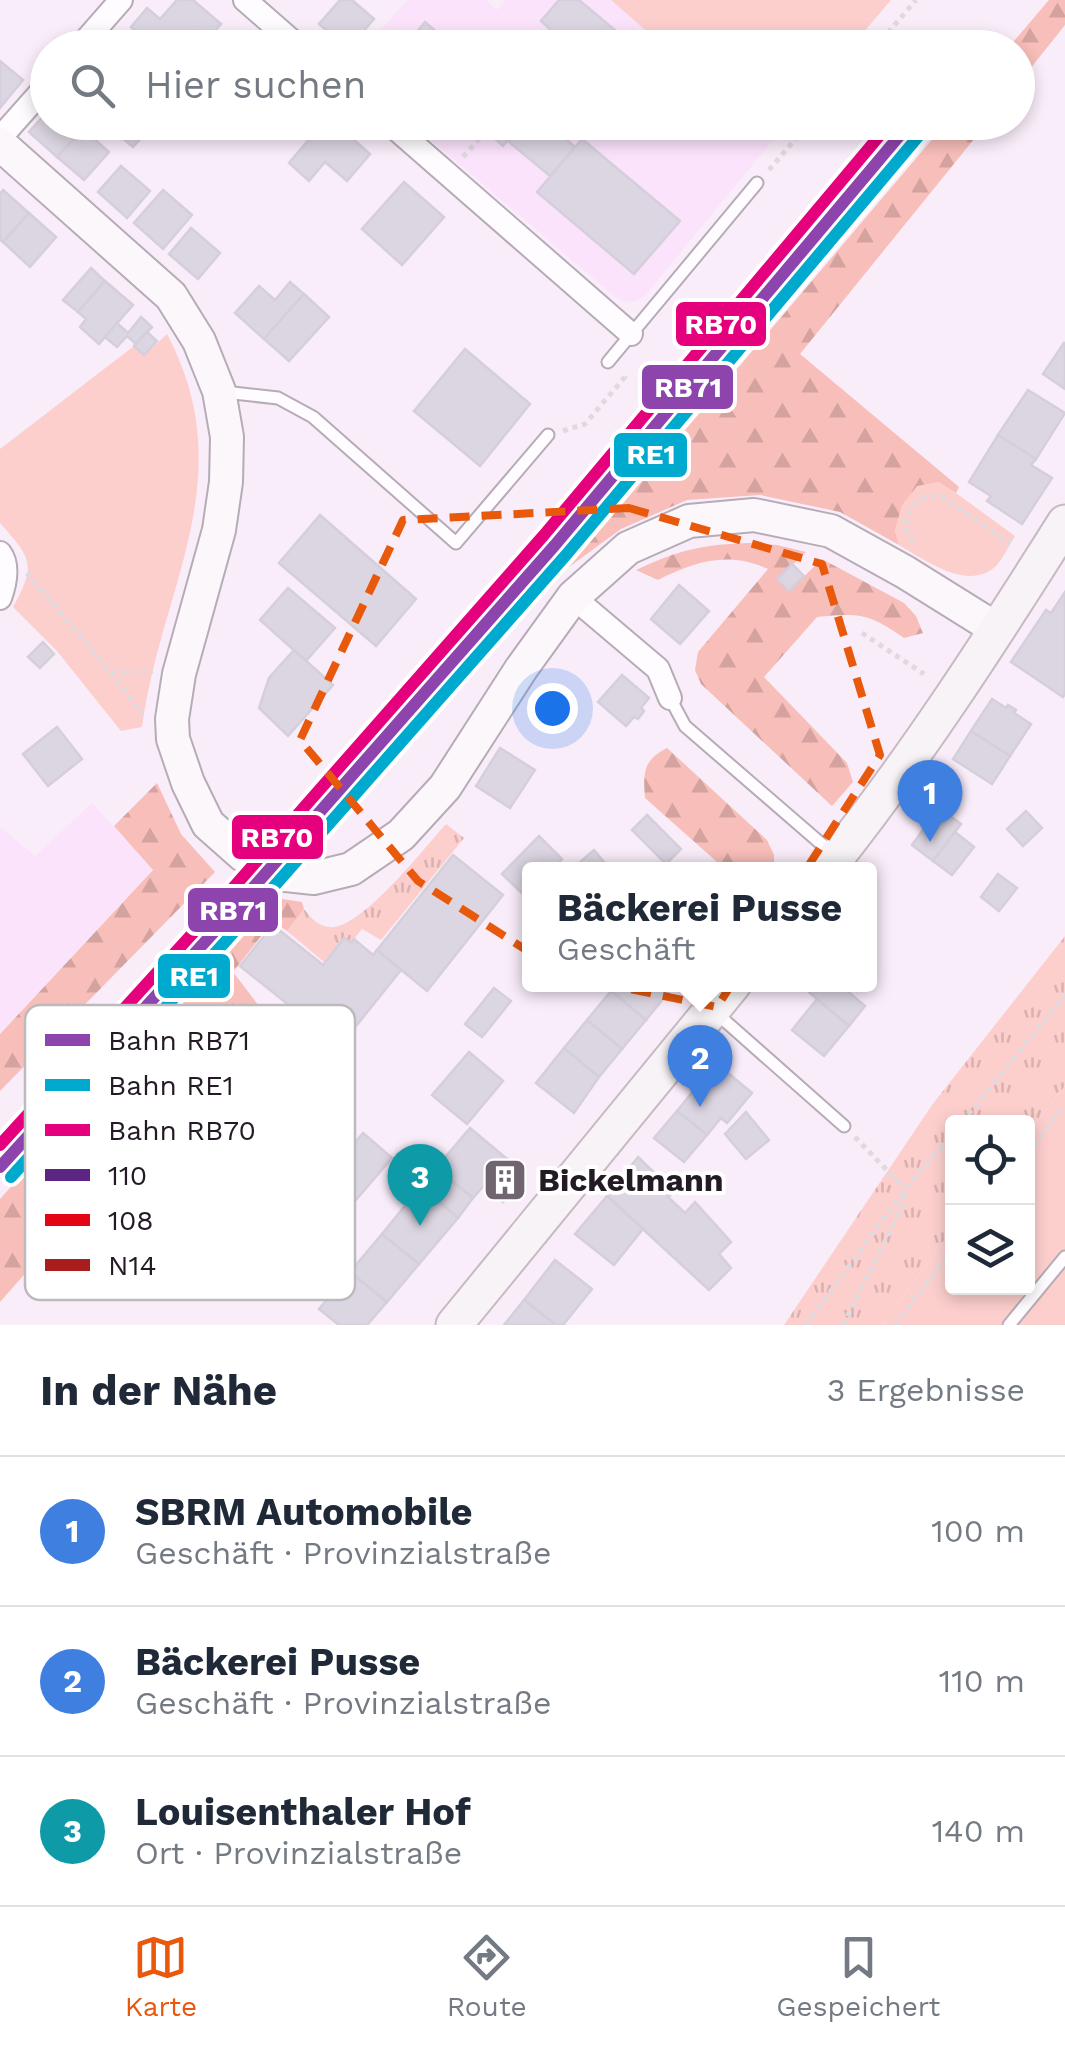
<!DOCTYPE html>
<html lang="de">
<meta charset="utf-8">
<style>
body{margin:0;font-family:"Work Sans",sans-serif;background:#f2f2f3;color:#1f2937}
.controls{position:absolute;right:30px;bottom:30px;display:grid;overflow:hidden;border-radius:10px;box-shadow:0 5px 15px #0003}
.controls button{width:90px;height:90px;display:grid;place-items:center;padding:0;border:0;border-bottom:2px solid #e0e1e3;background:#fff;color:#1f2937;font:50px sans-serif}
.you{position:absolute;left:552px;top:708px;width:35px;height:35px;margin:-25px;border:8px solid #fff;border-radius:50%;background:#1a73e8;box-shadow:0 0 0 15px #1a73e833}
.badge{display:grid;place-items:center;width:65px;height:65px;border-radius:50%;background:#ea580c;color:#fff;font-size:32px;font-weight:700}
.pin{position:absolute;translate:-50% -82px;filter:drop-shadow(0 2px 5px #0008)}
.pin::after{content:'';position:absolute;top:52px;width:35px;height:30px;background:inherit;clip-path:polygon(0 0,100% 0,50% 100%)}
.popup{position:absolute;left:522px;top:862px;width:355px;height:130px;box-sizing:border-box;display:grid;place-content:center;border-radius:10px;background:#fff;filter:drop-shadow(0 2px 8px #0005);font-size:32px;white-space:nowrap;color:#747a83}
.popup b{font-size:38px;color:#1f2937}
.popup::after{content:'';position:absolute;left:50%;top:100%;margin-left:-20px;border:20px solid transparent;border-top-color:#fff}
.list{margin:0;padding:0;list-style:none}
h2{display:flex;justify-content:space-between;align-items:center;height:130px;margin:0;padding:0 40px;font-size:42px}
h2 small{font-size:32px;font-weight:400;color:#747a83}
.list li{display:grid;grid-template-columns:65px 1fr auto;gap:30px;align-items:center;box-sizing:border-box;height:150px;padding:0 40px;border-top:2px solid #e0e1e3}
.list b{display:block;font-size:38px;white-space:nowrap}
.list p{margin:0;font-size:32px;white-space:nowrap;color:#747a83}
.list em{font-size:32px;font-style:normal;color:#747a83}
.icon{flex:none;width:55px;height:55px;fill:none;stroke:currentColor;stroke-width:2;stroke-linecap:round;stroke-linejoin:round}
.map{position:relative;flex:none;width:1065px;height:1325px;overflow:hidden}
.search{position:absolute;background:#fff;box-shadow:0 5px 15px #0003;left:30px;right:30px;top:30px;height:110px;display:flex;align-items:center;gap:25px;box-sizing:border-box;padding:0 35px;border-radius:55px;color:#747a83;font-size:38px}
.sheet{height:580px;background:#fff}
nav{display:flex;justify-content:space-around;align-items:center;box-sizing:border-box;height:140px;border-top:2px solid #e0e1e3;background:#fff;font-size:28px;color:#747a83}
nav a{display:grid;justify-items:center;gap:5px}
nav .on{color:#ea580c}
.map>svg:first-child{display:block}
.built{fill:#fbe3fc}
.grass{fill:url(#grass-tufts)}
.forest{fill:url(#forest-firs)}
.park{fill:#fccfcd}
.building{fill:#dcd6e2;stroke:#d5cfdb;stroke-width:2.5}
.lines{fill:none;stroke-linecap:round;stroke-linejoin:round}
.lane-casing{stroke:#b6acb7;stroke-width:15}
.street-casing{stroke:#b6acb7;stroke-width:26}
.secondary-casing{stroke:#b6acb7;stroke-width:36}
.primary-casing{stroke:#c7bac3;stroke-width:39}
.path{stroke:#dfdadf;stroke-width:5;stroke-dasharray:5 5;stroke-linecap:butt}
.lane{stroke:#fefcfe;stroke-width:11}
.street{stroke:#fefcfe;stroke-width:22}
.secondary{stroke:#fbf7fa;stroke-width:32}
.primary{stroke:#f7f3f6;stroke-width:35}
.rail-1-casing{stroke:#fff;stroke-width:20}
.rail-2-casing{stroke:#fff;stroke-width:20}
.rail-3-casing{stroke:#fff;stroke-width:20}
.rail-1{stroke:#8e44ad;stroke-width:12}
.rail-2{stroke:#00a9ce;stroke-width:12}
.rail-3{stroke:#e5007d;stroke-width:12}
.marked{fill:none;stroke:#e8590c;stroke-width:8;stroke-dasharray:20 12;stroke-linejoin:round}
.labels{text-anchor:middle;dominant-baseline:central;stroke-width:8;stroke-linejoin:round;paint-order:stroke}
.poi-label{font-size:32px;font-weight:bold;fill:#241a25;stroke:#fff;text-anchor:start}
.key{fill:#fff;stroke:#bdbabe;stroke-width:2.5}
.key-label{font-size:28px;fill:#241a25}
.line-badge{stroke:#fff;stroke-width:4}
.badge-label{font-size:28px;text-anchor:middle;font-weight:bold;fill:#fff}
</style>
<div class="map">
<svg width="1065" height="1325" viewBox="0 0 1065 1325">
<defs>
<pattern id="grass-tufts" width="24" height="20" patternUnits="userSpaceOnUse" patternTransform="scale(2.5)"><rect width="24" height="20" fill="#fccfcd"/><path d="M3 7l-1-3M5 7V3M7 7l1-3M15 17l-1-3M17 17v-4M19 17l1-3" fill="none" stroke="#d8b1b0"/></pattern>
<pattern id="forest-firs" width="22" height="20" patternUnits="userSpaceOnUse" patternTransform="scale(2.5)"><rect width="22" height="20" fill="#f8beb9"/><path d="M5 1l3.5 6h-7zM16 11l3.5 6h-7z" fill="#d4a39f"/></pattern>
</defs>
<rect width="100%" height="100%" fill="#f9edfa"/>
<g class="built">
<path d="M407,0H486L497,10L506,0H611L666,47L365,48Z"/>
<path d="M752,122L773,140L645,296L636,301L624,302L615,297L411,123Z"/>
<path d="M92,803L153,869L0,1033V827L35,856Z"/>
</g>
<g class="grass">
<path d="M446,824L464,838L381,940L362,929L351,943L343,939L324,962L287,931L304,909C310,917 318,926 329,927C359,932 425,847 446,824Z"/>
<path d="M1065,936V1086L1028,1134V1122H952V1230L882,1325H784L932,1105Z"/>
</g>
<g class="forest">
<path d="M1049,0H1065V25L1018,84V48L1009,47Z"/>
<path d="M946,123H987L800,354L959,487L956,493L938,482L895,530L899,545L840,512L760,495L687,500L621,529L569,567Z"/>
<path d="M751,543L777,545L806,552L778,579L789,591L822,559L904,603L916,616L923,633L904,638C868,613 859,613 817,617L764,677L847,763L853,782L832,806L701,684L695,670L698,652L768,569C728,551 696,561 658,580L636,570C678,550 704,544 751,543Z"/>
<path d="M667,748L767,840L774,855V869H725L645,798C643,773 643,760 667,748Z"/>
<path d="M157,783L181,834L215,872L0,1091V1034L153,870L114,826Z"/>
<path d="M270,897L302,902L304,909L287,931L273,921L233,972L298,1057L162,1215L114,1173L0,1302V1199Z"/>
</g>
<g class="park">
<path d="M611,0H891L851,47L666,48Z"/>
<path d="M167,334C243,478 161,586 142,727L121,731L57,651L13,607C37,564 31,558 0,523V449L134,346L145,355Z"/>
<path d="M938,482L956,493L1015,536C1009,545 1004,557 997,565C969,593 925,560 899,545L895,530L902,505L917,486Z"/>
<path d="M1065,1086V1325H882L952,1230V1288H1028V1134Z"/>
</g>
<g class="building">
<path d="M177,0H193L221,24L208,39L199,31L185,48H155L131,27L147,8L160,19Z"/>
<path d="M340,0H352L374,19L349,48H346L319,24Z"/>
<path d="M559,0H579L634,46L538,48L552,31L541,21Z"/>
<path d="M425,22L455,48H404Z"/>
<path d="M0,61L23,80L0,108Z"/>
<path d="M48,111V122H75L83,129L57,157L29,132Z"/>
<path d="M123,122H139L148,130L133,147L115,132Z"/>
<path d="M476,122H523L503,146Z"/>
<path d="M523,122H546L575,147L550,176L508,141Z"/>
<path d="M335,123L370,154L347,181L325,162L309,181L289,163L317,130L323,135Z"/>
<path d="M83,129L109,152L84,180L57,157Z"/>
<path d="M582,139L680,221L634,274L537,192Z"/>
<path d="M121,166L150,191L127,218L98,192Z"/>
<path d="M404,182L444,217L402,265L362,229Z"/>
<path d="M3,190L29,213L3,242L0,240V194Z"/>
<path d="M163,190L192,215L163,249L134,223Z"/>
<path d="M29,213L56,237L30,267L3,242Z"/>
<path d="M191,228L220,253L198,279L169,254Z"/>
<path d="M91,268L105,281L78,312L63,300Z"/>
<path d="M105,281L133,305L99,344L80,327L86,319L78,312Z"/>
<path d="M290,282L304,294L264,339L235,313L259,286L275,300Z"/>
<path d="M304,294L329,317L289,361L264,339Z"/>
<path d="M141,317L152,327L136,344L127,336L117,347L105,337L117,323L128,333Z"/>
<path d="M147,332L157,341L144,355L134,346Z"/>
<path d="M1064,343L1065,344V389L1043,374Z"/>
<path d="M465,349L530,404L480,466L414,411Z"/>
<path d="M1028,390L1065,413L1036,459L998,435Z"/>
<path d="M998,435L1036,459L1031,465L1052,478L1022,524L987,501L991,496L969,482Z"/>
<path d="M320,515L416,599L376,646L279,563Z"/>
<path d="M792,564L804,576L789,591L777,579Z"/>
<path d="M679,585L709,611L680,644L651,619Z"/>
<path d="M288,588L335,628L306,661L260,620Z"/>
<path d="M1065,592V694L1063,697L1011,662L1046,610L1051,613Z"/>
<path d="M43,642L54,654L40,668L28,657Z"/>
<path d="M294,650L333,685L288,736L259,708L269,678Z"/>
<path d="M622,675L649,698L641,708L644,711L638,719L634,717L626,726L598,702Z"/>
<path d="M992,699L1006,708L1008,705L1016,710L1014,713L1031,724L1010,756L971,731Z"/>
<path d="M57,727L82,759L48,786L23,754Z"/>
<path d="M971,731L1010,756L992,784L953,759Z"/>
<path d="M500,748L535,770L510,808L476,786Z"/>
<path d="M939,808L961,824L933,861L912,845Z"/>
<path d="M1026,811L1042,828L1023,846L1007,829Z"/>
<path d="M647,815L681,849L666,864L632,830Z"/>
<path d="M955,832L974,847L952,875L933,861Z"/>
<path d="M539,836L562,859L552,870H530V893L526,897L502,874Z"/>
<path d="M594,850L604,862L595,870H582L578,864Z"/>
<path d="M453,855L503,895L427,991L377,950Z"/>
<path d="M998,874L1017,888L999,911L981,897Z"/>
<path d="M273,925L323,965L344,938L351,943L354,939L373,955L377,950L401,970L340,1046L240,966Z"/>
<path d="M617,984H675L646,1020L611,991Z"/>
<path d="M805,984H839L865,1006L849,1026L803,987Z"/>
<path d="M494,988L511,1001L482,1037L465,1024Z"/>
<path d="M611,991L646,1020L622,1049L587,1020Z"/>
<path d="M817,999L849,1026L824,1056L792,1030Z"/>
<path d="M587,1020L622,1049L599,1077L564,1048Z"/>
<path d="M564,1048L599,1077L574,1113L536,1083Z"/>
<path d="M469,1052L503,1081L467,1124L432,1095Z"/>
<path d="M716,1063L752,1093L727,1123L721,1118L707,1135L677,1111Z"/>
<path d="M677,1111L707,1135L684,1162L654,1138Z"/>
<path d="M746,1112L769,1140L746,1159L725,1134Z"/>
<path d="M470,1128L507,1159L473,1198L436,1168Z"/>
<path d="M363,1133L392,1158L337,1222L308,1198Z"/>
<path d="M638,1157L674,1192L668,1197L685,1213L695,1202L731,1242L719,1254L731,1268L709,1290L607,1196Z"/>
<path d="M507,1159L525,1176L503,1202L485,1185Z"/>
<path d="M436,1168L473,1198L458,1218L421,1186Z"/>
<path d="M421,1186L458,1218L419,1264L382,1234Z"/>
<path d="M607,1196L643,1229L614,1265L575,1234Z"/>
<path d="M382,1234L419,1264L387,1302L350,1272Z"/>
<path d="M555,1260L592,1289L563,1325H556L524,1300Z"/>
<path d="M350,1272L387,1302L367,1325H339L319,1309Z"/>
<path d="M524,1300L556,1325H504Z"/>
</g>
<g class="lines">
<defs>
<g id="lane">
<path d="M608,362L757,183"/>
<path d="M224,392L278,398L313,417L456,543L548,435"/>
<path d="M670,698L685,726L833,854"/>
<path d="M716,1013L844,1126"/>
<path d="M1009,1325L1065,1257"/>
</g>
<g id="street">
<path d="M245,0L300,48"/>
<path d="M79,48L121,0"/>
<path d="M388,122L631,334"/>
<path d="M0,138L48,84"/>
<path d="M0,553C9,565 5,584 0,598"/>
<path d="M573,597L658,669L670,698"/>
</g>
<path id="secondary" d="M0,144L171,296L199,341L219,391L227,437L226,482L219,530L179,674L172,719L173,739L188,783L208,824L243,855L286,875L314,878L351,869L401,835L445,787L521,669L573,597L628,548L689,521L754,515L831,531L905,572L998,630"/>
<g id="primary">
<path d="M826,870C914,760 990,642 1065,523"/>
<path d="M454,1325L733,984"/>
</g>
</defs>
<use href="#lane" class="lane-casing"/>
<use href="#street" class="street-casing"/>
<use href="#secondary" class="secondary-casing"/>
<use href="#primary" class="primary-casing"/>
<g class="path">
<path d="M875,48L916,0"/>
<path d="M463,157L486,131"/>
<path d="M769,170L810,122"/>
<path d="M563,431L585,424L625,377L622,374"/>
<path d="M913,541L905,529C907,508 919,494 941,496L1010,544"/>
<path d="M27,573L111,673L141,713H144"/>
<path d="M862,633L924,674"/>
<path d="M111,673L153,671"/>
<path d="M962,1122L1065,995"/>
<path d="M855,1137L905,1189"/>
<path d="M1028,1153L1065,1105"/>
<path d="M806,1325L905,1189L952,1134"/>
<path d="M843,1325L900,1211L905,1192"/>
<path d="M895,1325L952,1250"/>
</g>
<use href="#lane" class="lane"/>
<use href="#street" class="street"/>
<use href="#secondary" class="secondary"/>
<use href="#primary" class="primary"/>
<defs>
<path id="rail-1" d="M0,1167L214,932L555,545L911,122"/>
<path id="rail-2" d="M11,1177L225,942L566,555L922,132"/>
<path id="rail-3" d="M0,1145L203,922L544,535L891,122"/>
</defs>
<use href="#rail-1" class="rail-1-casing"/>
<use href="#rail-2" class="rail-2-casing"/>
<use href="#rail-3" class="rail-3-casing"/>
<use href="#rail-1" class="rail-1"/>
<use href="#rail-2" class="rail-2"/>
<use href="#rail-3" class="rail-3"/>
</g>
<path class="marked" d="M629,508L822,564L880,755L717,1007L567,976L418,881L300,740L403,520Z"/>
<defs>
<symbol id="building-square" viewBox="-11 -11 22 22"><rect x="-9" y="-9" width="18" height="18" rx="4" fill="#6f6470" stroke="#fff"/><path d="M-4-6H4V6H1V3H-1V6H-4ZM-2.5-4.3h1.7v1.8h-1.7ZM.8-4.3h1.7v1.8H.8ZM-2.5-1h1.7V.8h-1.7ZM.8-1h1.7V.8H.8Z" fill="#fff"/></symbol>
</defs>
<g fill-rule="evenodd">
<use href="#building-square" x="480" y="1155" width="50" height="50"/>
</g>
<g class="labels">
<g class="poi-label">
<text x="538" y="1180">Bickelmann</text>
</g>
</g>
<rect x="25" y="1005" width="330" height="295" rx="15" class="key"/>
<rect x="45" y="1034" width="45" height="12" fill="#8e44ad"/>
<rect x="45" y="1079" width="45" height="12" fill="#00a9ce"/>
<rect x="45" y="1124" width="45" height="12" fill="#e5007d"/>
<rect x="45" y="1169" width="45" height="12" fill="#5c2483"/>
<rect x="45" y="1214" width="45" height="12" fill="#e30513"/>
<rect x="45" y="1259" width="45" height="12" fill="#a81e1c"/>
<g class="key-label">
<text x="108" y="1050">Bahn RB71</text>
<text x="108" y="1095">Bahn RE1</text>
<text x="108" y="1140">Bahn RB70</text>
<text x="108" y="1185">110</text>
<text x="108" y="1230">108</text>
<text x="108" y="1275">N14</text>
</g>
<g class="line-badge">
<rect x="674" y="300" width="94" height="48" rx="10" fill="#e5007d"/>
<rect x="640" y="363" width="95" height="48" rx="10" fill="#8e44ad"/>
<rect x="612" y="431" width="77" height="48" rx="10" fill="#00a9ce"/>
<rect x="230" y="813" width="95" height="48" rx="10" fill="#e5007d"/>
<rect x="186" y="886" width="94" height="48" rx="10" fill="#8e44ad"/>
<rect x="156" y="952" width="76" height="48" rx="10" fill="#00a9ce"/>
</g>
<g class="badge-label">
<text x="721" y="334">RB70</text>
<text x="688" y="397">RB71</text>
<text x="651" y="464">RE1</text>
<text x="277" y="847">RB70</text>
<text x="233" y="920">RB71</text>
<text x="194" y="986">RE1</text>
</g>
</svg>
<div class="controls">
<button><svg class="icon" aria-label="locate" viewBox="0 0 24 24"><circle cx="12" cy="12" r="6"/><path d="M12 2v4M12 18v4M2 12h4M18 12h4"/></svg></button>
<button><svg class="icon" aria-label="layers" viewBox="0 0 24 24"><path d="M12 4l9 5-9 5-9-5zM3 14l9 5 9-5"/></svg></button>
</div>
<div class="you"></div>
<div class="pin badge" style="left:930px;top:842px;background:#3f7fe0">1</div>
<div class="pin badge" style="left:700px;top:1107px;background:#3f7fe0">2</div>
<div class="popup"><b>Bäckerei Pusse</b>Geschäft</div>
<div class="pin badge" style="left:420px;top:1226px;background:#0f9aa8">3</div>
<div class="search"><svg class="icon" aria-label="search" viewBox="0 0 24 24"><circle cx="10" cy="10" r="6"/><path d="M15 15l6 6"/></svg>Hier suchen</div>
</div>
<section class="sheet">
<h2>In der Nähe<small>3 Ergebnisse</small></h2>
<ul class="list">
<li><span class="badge" style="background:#3f7fe0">1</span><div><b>SBRM Automobile</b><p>Geschäft · Provinzialstraße</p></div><em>100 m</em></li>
<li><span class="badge" style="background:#3f7fe0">2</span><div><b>Bäckerei Pusse</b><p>Geschäft · Provinzialstraße</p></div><em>110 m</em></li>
<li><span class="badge" style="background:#0f9aa8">3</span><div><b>Louisenthaler Hof</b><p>Ort · Provinzialstraße</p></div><em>140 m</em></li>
</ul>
</section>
<nav>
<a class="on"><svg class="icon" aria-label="map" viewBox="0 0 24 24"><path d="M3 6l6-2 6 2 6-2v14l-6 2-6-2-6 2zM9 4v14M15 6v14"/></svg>Karte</a>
<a><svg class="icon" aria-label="directions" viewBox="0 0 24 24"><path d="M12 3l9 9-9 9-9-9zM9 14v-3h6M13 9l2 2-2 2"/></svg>Route</a>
<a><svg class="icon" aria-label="saved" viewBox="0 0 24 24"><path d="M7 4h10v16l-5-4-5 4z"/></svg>Gespeichert</a>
</nav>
